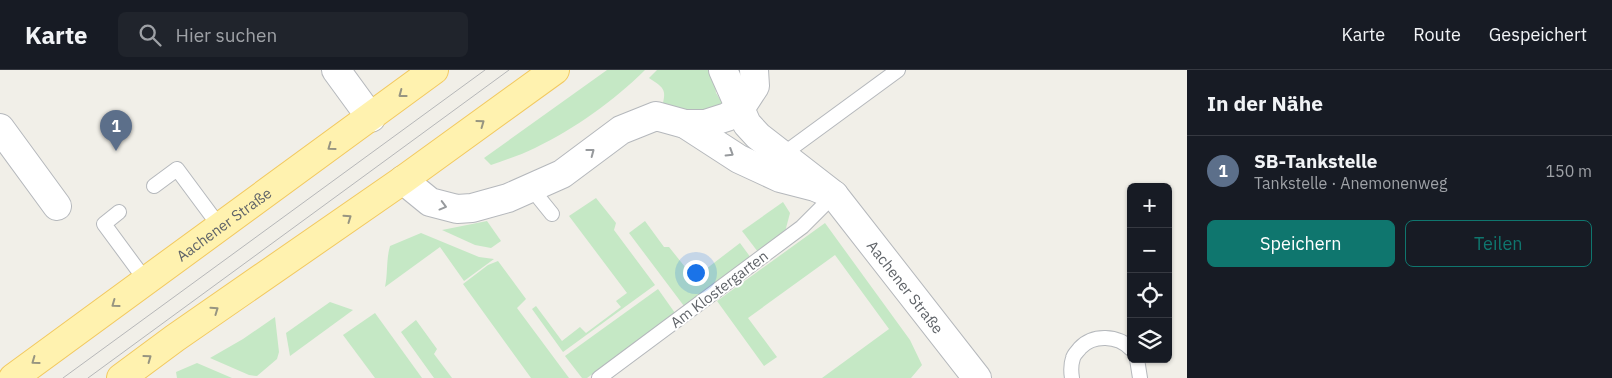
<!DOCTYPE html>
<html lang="de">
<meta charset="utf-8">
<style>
body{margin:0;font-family:"IBM Plex Sans",sans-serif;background:#20242c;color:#f1f3f6}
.controls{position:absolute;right:15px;bottom:15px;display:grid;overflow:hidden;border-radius:8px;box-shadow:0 1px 4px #0004}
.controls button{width:45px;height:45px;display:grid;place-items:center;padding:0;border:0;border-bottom:1px solid #363941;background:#171b24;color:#f1f3f6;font:25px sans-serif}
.you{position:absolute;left:695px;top:202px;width:18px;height:18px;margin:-12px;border:4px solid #fff;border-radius:50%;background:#1a73e8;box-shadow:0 0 0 8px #1a73e833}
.badge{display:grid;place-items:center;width:32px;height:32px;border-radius:50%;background:#0f766e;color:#fff;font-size:16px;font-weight:700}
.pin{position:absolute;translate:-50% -41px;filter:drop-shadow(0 1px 2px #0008)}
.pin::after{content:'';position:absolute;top:26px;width:18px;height:15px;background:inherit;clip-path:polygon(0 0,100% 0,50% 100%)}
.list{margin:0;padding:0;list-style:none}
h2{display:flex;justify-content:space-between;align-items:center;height:65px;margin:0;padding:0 20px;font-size:21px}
h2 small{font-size:16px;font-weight:400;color:#9ea1a6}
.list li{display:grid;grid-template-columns:32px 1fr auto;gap:15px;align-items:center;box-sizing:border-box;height:70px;padding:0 20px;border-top:1px solid #363941}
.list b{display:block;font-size:19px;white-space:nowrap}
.list p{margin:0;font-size:16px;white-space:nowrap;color:#9ea1a6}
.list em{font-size:16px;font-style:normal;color:#9ea1a6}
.actions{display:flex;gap:10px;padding:15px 20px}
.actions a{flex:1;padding:11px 0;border:1px solid #0f766e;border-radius:8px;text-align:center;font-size:18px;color:#0f766e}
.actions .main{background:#0f766e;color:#fff}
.icon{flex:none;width:28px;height:28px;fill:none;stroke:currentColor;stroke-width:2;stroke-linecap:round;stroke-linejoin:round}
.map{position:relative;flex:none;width:1187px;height:308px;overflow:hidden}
header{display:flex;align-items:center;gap:30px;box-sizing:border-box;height:70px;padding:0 25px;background:#171b24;border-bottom:1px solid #363941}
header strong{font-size:24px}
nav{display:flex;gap:28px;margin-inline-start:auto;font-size:18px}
.search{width:350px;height:45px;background:#20242c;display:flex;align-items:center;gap:12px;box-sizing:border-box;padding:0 18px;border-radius:8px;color:#9ea1a6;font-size:19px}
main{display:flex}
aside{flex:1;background:#171b24}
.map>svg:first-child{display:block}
.green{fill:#c5e8c5}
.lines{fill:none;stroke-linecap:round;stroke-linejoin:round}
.service-casing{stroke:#b5b8bc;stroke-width:16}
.minor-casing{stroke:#b5b8bc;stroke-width:30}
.primary-casing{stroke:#f2c960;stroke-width:30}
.service{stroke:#fff;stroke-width:14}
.minor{stroke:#fff;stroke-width:28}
.primary{stroke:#fff2af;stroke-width:28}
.tram{stroke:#b6b7b8;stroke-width:1}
.oneway{stroke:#979581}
.oneway2{stroke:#979a9d}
.labels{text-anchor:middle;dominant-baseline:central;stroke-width:4;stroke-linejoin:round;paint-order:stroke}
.street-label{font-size:15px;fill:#5f6368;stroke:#fff}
</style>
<header>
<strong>Karte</strong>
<div class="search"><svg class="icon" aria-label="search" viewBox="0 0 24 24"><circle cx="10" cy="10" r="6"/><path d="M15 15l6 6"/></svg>Hier suchen</div>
<nav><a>Karte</a><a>Route</a><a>Gespeichert</a></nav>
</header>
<main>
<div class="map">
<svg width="1187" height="308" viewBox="0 0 1187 308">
<rect width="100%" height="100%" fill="#f1efe8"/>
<g class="green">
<path d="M607,0H645C614,31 574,59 535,78C521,85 505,90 491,95L484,88Z"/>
<path d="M657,0H713L716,23L723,34L697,43L662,38C666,20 666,19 649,8Z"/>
<path d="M596,128L616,153L614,160L655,215L563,282L532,239L536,236L562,271L580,257L586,263L621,237L616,231L627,223L569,146Z"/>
<path d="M783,132L790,143L785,162L758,182L742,161Z"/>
<path d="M487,151L501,171L491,178L475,175L442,160Z"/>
<path d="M645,151L664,177H669L689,202L700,194L706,199L740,173L751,188L684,236L629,163Z"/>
<path d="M825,153L910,270L922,295L911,308H822L889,259L835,185L748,248L777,287L764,296L717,231Z"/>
<path d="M421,163L479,187L494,189L464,211L440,177L385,217C388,203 386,190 390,176Z"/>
<path d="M498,191L526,229L517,238L569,308H531L463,214L488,195Z"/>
<path d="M658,219L675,243L587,308H582L565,286Z"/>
<path d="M330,232L353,240L290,286L286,263Z"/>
<path d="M375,243L422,308H375L343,265Z"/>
<path d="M275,247L279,282L277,289L257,306L249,305L210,288L243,269Z"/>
<path d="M416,250L437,279L434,284L452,308H434L401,262Z"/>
<path d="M197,293L232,308H177L176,302Z"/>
</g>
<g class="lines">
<defs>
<g id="service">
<path d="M782,85L898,0"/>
<path d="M154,116L177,99L220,157"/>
<path d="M531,118L552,144"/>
<path d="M119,142L104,154L146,211"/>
<path d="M1137,289L1140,308"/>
<path d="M599,308L802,157L834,125"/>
<path d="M1072,308C1071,302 1071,294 1073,288C1074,284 1078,281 1080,278C1093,264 1118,265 1131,279"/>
</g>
<g id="minor">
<path d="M336,0L371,48"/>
<path id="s1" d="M723,0L747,54L758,66L834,125L977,308"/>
<path d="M685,54H705L727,47L740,39L755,16L754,0"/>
<path d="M0,58L57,136"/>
<path d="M403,110L430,132L457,139L472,138L508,128L562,104L621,60L656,46L685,54L739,89L780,108L815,117L834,125"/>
</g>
<g id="primary">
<path id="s2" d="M13,308L434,0"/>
<path d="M121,308L175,268L403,110L555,0"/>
</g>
</defs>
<use href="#service" class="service-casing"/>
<use href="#minor" class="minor-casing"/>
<use href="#primary" class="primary-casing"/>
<use href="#service" class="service"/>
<use href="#minor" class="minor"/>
<use href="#primary" class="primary"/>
<g class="tram">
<path d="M63,308L485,0"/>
<path d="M88,308L509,0"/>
</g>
</g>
<defs><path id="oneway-chevron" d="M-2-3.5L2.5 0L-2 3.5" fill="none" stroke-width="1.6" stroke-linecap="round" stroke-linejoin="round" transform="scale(1.25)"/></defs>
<g class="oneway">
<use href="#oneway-chevron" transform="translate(402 24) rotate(143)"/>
<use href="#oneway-chevron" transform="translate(481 53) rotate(-36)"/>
<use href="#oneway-chevron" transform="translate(331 77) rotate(144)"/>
<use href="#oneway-chevron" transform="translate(348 148) rotate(-35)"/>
<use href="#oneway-chevron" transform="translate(115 234) rotate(144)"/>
<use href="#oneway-chevron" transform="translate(215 240) rotate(-35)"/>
<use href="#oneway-chevron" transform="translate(148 288) rotate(-36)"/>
<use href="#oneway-chevron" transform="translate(35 291) rotate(144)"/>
</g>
<g class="oneway2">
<use href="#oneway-chevron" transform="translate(591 82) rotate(-37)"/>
<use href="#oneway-chevron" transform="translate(730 83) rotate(32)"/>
<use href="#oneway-chevron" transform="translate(443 136) rotate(15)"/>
</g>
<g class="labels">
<g class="street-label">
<text stroke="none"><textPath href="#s2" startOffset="261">Aachener Straße</textPath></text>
<text stroke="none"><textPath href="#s1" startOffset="288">Aachener Straße</textPath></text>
<text transform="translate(719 219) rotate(-37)">Am Klostergarten</text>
</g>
</g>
</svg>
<div class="controls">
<button>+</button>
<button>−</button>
<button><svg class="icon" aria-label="locate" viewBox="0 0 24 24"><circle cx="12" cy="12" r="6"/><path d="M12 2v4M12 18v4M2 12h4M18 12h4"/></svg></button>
<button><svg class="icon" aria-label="layers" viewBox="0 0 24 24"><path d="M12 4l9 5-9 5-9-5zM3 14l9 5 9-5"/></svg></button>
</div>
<div class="you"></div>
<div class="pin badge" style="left:116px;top:81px;background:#5c6f8a">1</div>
</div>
<aside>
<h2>In der Nähe<small></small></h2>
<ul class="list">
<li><span class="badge" style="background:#5c6f8a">1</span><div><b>SB-Tankstelle</b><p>Tankstelle · Anemonenweg</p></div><em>150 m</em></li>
</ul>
<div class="actions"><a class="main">Speichern</a><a>Teilen</a></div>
</aside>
</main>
